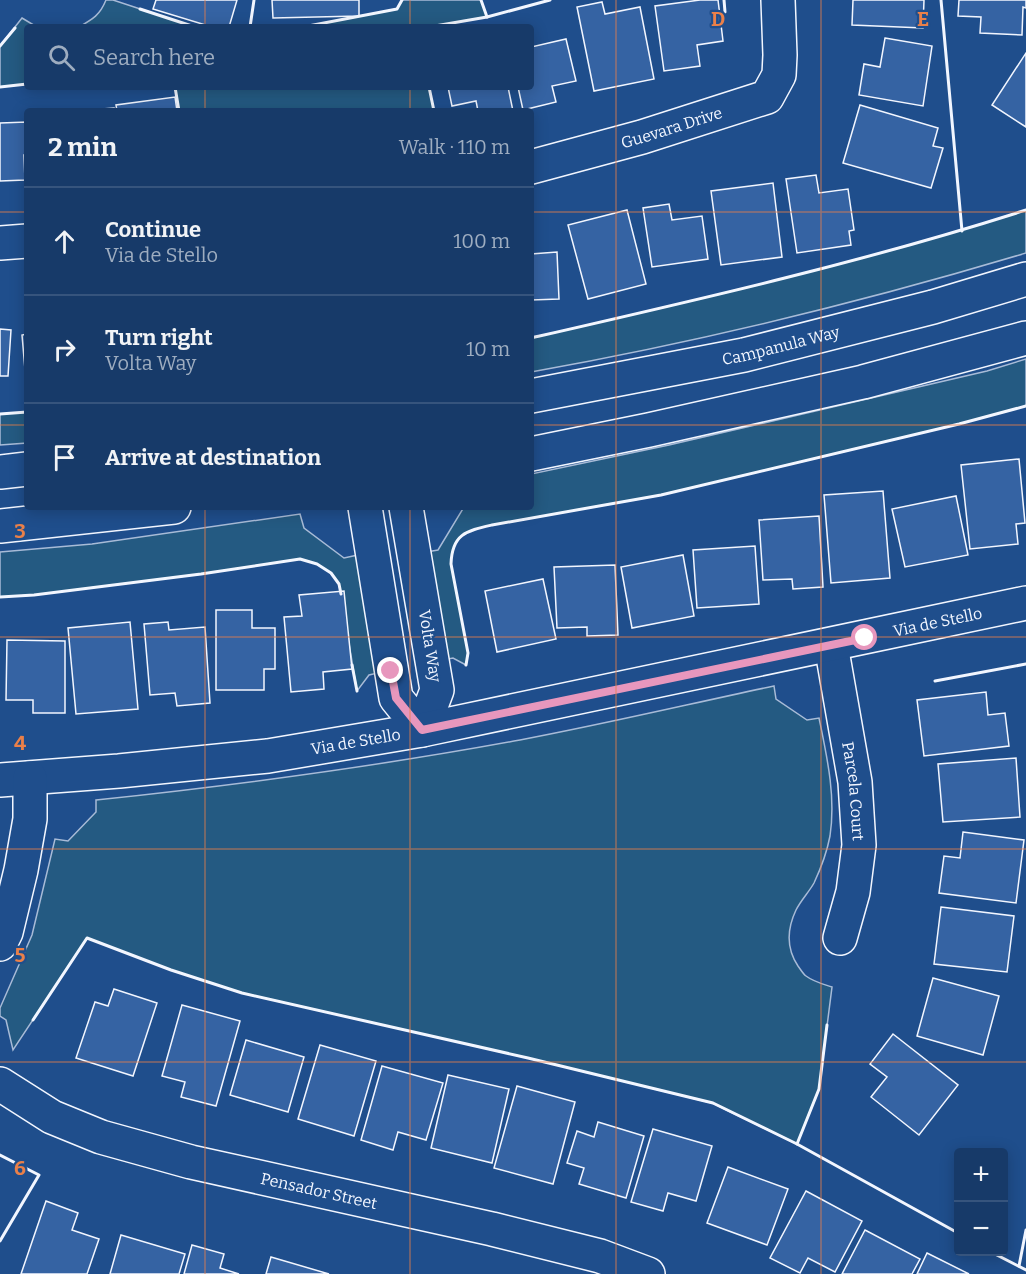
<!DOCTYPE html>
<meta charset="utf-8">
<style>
body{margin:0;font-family:Bitter,serif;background:#244571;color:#f1f3f6}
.controls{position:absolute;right:18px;bottom:18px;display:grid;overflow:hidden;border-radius:6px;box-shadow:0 3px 15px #0003}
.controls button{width:54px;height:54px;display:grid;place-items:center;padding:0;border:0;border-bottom:2px solid #36547d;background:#173a69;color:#f1f3f6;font:30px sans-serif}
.stop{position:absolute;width:18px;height:18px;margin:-14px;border:4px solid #e797bd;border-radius:50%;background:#fff}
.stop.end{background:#e797bd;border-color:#fff;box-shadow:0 2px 6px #0008}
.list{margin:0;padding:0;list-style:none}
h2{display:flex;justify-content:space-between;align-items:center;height:78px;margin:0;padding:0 24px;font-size:26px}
h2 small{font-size:20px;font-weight:400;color:#9eadc0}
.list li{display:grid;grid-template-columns:39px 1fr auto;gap:18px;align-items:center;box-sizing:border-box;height:108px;padding:0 24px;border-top:2px solid #36547d}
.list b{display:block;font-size:22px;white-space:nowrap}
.list p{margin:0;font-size:20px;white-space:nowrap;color:#9eadc0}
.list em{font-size:20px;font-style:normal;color:#9eadc0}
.icon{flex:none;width:33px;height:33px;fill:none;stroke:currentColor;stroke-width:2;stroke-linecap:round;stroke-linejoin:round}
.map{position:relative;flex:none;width:1026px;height:1274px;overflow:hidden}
.search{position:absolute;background:#173a69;box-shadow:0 3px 15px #0003;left:24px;top:24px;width:510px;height:66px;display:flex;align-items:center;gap:15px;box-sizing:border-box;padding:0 21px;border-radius:6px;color:#9eadc0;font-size:22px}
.panel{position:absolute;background:#173a69;box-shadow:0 3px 15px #0003;left:24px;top:108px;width:510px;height:402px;border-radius:6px}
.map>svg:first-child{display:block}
.green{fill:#245a82;stroke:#a8bbd7;stroke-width:1.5}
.building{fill:#3563a3;stroke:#f2f6ff;stroke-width:1.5}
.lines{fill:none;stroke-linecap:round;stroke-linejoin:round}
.minor-casing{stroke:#f2f6ff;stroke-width:36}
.minor{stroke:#1f4e8c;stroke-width:33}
.wall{stroke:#f2f6ff;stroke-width:3}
.route{stroke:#e797bd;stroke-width:8}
.grid{fill:none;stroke:#ea8049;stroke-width:1.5;stroke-opacity:0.55}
.labels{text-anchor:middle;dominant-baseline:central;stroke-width:4.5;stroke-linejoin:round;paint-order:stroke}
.street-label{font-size:16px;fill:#f2f6ff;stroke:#1f4e8c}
.grid-label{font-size:20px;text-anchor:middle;font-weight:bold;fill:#ea8049;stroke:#1f4e8c;stroke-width:4.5;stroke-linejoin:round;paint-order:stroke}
</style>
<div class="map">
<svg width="1026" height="1274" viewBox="0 0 1026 1274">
<rect width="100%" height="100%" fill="#1f4e8c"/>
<g class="green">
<path d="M106,0H113L195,27H79C93,19 100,15 106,0Z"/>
<path d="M402,0H481L487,17L429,27H303L397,9Z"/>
<path d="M22,18L37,27H27V84L0,87V46Z"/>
<path d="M175,87H429L434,111H179Z"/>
<path d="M1026,210V253C863,302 698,342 531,372V338C697,300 864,262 1026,210Z"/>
<path d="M1026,359V406L959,424L661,495L492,525C466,531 452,534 451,564L468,653L466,665L453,658L443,660L426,552L438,550L464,507H531V474L669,445L987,371Z"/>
<path d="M27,412V443L0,445V414Z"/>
<path d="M300,514L304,528L344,558L358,555L378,673L369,675L357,691L339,584L331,573L317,564L300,559L201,574L34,595L0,597V552L92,544Z"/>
<path d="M774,686L776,699L807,720L819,718C827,757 836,796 830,836C827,852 821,868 814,883C809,892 801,900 796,910C787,929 786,948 798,966C801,970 803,974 806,976C814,982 823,984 832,987L819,1089L797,1144L712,1103L528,1058L242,993L171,970L87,938L13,1050L6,1020L0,1016V1008L32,935L55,839L68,841L96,812V800C238,785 379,766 520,740C605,724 689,704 774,686Z"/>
</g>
<g class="building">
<path d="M156,0H237L229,27H212L153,9Z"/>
<path d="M272,0H359V16L273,18Z"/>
<path d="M700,0H718L723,41L697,45L700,66L664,71L655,6Z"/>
<path d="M853,0H924L923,28L852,25Z"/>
<path d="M959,0H1026V8L1023,7L1022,35L980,33L981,17L958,16Z"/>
<path d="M602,2L605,14L640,7L654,79L594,91L577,7Z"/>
<path d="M885,38L932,46L923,106L859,95L864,64L880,67Z"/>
<path d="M566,39L576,81L552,86L556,102L523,110L518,87H531V47Z"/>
<path d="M1026,53V127L992,105Z"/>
<path d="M448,87H508L513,111H478L476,101L452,106Z"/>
<path d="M175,97L177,111H117L116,105Z"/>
<path d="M860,105L938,128L933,146L943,148L931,188L843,163Z"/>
<path d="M114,108V111H75Z"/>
<path d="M27,122V155H24L25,180L0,181V123Z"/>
<path d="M816,175L819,193L848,189L854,230L849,231L851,245L797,253L786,179Z"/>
<path d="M773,183L782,257L721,265L711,191Z"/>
<path d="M669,204L672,220L702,216L708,259L652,267L643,208Z"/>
<path d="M627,210L646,284L588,299L568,225Z"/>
<path d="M557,252L559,299L531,300V254Z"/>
<path d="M0,329L11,330L8,376H0Z"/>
<path d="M27,334V381H26L22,335Z"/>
<path d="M1019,459L1025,523L1016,524L1018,544L970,549L961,465Z"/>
<path d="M883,491L890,578L831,583L824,495Z"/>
<path d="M956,496L968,555L905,567L892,509Z"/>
<path d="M819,516L823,587L793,589L792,579L763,580L759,520Z"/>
<path d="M755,546L759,604L697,608L693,550Z"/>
<path d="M683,555L694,616L632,628L621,567Z"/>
<path d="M615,565L618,635L587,636V627L557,628L554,567Z"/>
<path d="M543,579L556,639L497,652L485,591Z"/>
<path d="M344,591L352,669L323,672L324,689L291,692L284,617L302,616L299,595Z"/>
<path d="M216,610H252V628H275V669H264V690H216Z"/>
<path d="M130,622L138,709L76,714L68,628Z"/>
<path d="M168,622L169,630L205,627L210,703L177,706L175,693L150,695L144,624Z"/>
<path d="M7,640L65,641V713H33V700H6Z"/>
<path d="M986,692L988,715L1005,713L1009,746L924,756L917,700Z"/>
<path d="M1016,758L1020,817L943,822L938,764Z"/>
<path d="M963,832L1024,840L1016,903L939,893L944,856L960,858Z"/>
<path d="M941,907L1014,916L1007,972L934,964Z"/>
<path d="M933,978L999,996L983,1055L917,1036Z"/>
<path d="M114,989L157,1003L133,1076L76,1058L95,1002L108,1006Z"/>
<path d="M182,1005L240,1021L216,1106L181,1097L185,1082L162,1076Z"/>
<path d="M893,1034L958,1085L919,1135L871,1097L887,1077L870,1064Z"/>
<path d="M246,1040L304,1057L288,1112L230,1095Z"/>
<path d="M320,1045L376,1061L354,1136L298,1119Z"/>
<path d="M382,1066L443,1083L426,1140L398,1132L393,1150L361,1140Z"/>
<path d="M448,1075L509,1089L492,1163L431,1148Z"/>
<path d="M517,1086L575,1102L553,1184L494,1168Z"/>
<path d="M598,1122L644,1136L626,1198L579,1184L584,1168L567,1163L577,1131L594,1137Z"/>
<path d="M653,1129L712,1146L696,1201L668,1193L663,1211L631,1202Z"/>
<path d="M728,1167L788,1189L767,1245L707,1223Z"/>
<path d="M806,1191L862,1221L835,1272L808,1258L800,1273L770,1258Z"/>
<path d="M46,1201L78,1213L72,1230L99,1239L87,1274H21Z"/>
<path d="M865,1230L920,1259L912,1274H842Z"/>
<path d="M121,1235L185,1254L179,1274H110Z"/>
<path d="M192,1245L224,1254L220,1268L239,1274H184Z"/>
<path d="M927,1253L969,1274H917Z"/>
<path d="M271,1257L329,1274H266Z"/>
</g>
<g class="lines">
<defs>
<g id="minor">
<path id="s1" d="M531,167L642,137L767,97L779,75L780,55L778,0"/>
<path d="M0,243L27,241"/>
<path id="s2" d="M531,396L744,355L933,307L1026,279"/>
<path d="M531,454L649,430L863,382L1026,338"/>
<path d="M0,472L27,469"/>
<path d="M365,507L396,698L422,730L437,690L406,507"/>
<path d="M0,526L174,507"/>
<path id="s3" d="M831,645L855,782L859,845L853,892L840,938"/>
<path id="s4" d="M0,780L119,771L268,756L422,730L1026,603"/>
<path d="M0,944L6,932L21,870L30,819V778"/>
<path id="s5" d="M0,1084L52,1117L101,1137L191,1162L492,1229L600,1256L648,1274"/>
</g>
</defs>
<use href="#minor" class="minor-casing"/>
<use href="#minor" class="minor"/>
<g class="wall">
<path d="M481,0L487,17"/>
<path d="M724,0L725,12"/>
<path d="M941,0L962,231"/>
<path d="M140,9L195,27"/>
<path d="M250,27L254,0"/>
<path d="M303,27L397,9L402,0"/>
<path d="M429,27L487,17L550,0"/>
<path d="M0,46L15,28"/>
<path d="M0,87L27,84"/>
<path d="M175,87L179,111"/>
<path d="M429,87L434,111"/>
<path d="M531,338C697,300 864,262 1026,210"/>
<path d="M0,414L27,412"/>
<path d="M0,597L34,595L201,574L300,559L317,564L331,573L339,584L341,594"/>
<path d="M352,665L357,691"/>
<path d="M466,665L468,653L451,564C452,534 466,531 492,525L661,495L959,424L1026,406"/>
<path d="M935,681L1026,664"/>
<path d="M33,1020L87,938L171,970L242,993L528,1058L713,1103L797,1144"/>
<path d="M827,1025L819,1089L797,1144L958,1233"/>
<path d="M0,1155L39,1175L0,1241"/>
<path d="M991,1252L1026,1270"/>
<path d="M1019,1266L1026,1230"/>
</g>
</g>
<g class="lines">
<path class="route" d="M391,671L396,698L422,730L865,638"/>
</g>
<path class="grid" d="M205,0V27M410,0V27M616,0V1274M821,0V1274M205,87V111M410,87V111M0,212H27M531,212H1026M0,425H27M531,425H1026M205,507V1274M410,507V1274M0,637H1026M0,849H1026M0,1062H1026"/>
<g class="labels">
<g class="street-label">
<text stroke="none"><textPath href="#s1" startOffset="146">Guevara Drive</textPath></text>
<text stroke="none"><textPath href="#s2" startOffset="255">Campanula Way</textPath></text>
<text stroke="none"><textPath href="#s4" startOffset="952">Via de Stello</textPath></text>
<text transform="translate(430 646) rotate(81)">Volta Way</text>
<text stroke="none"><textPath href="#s4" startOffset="358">Via de Stello</textPath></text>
<text stroke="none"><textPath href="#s3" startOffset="148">Parcela Court</textPath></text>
<text stroke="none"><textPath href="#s5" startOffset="339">Pensador Street</textPath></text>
</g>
</g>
<g class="grid-label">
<text x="718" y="26">D</text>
<text x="923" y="26">E</text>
<text x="20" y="538">3</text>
<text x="20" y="750">4</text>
<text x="20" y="962">5</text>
<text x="20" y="1175">6</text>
</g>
</svg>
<div class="controls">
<button>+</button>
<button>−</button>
</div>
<div class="stop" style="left:865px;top:638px"></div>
<div class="stop end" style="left:391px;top:671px"></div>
<div class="search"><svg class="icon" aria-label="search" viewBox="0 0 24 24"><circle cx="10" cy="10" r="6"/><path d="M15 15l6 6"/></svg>Search here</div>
<section class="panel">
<h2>2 min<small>Walk · 110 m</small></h2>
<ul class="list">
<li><svg class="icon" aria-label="ahead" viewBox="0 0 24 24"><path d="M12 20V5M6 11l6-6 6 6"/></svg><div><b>Continue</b><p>Via de Stello</p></div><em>100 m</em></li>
<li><svg class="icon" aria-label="right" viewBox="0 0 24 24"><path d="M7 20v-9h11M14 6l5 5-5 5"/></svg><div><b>Turn right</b><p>Volta Way</p></div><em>10 m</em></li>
<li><svg class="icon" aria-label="arrive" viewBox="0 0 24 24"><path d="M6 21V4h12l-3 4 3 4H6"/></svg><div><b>Arrive at destination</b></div></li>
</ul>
</section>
</div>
